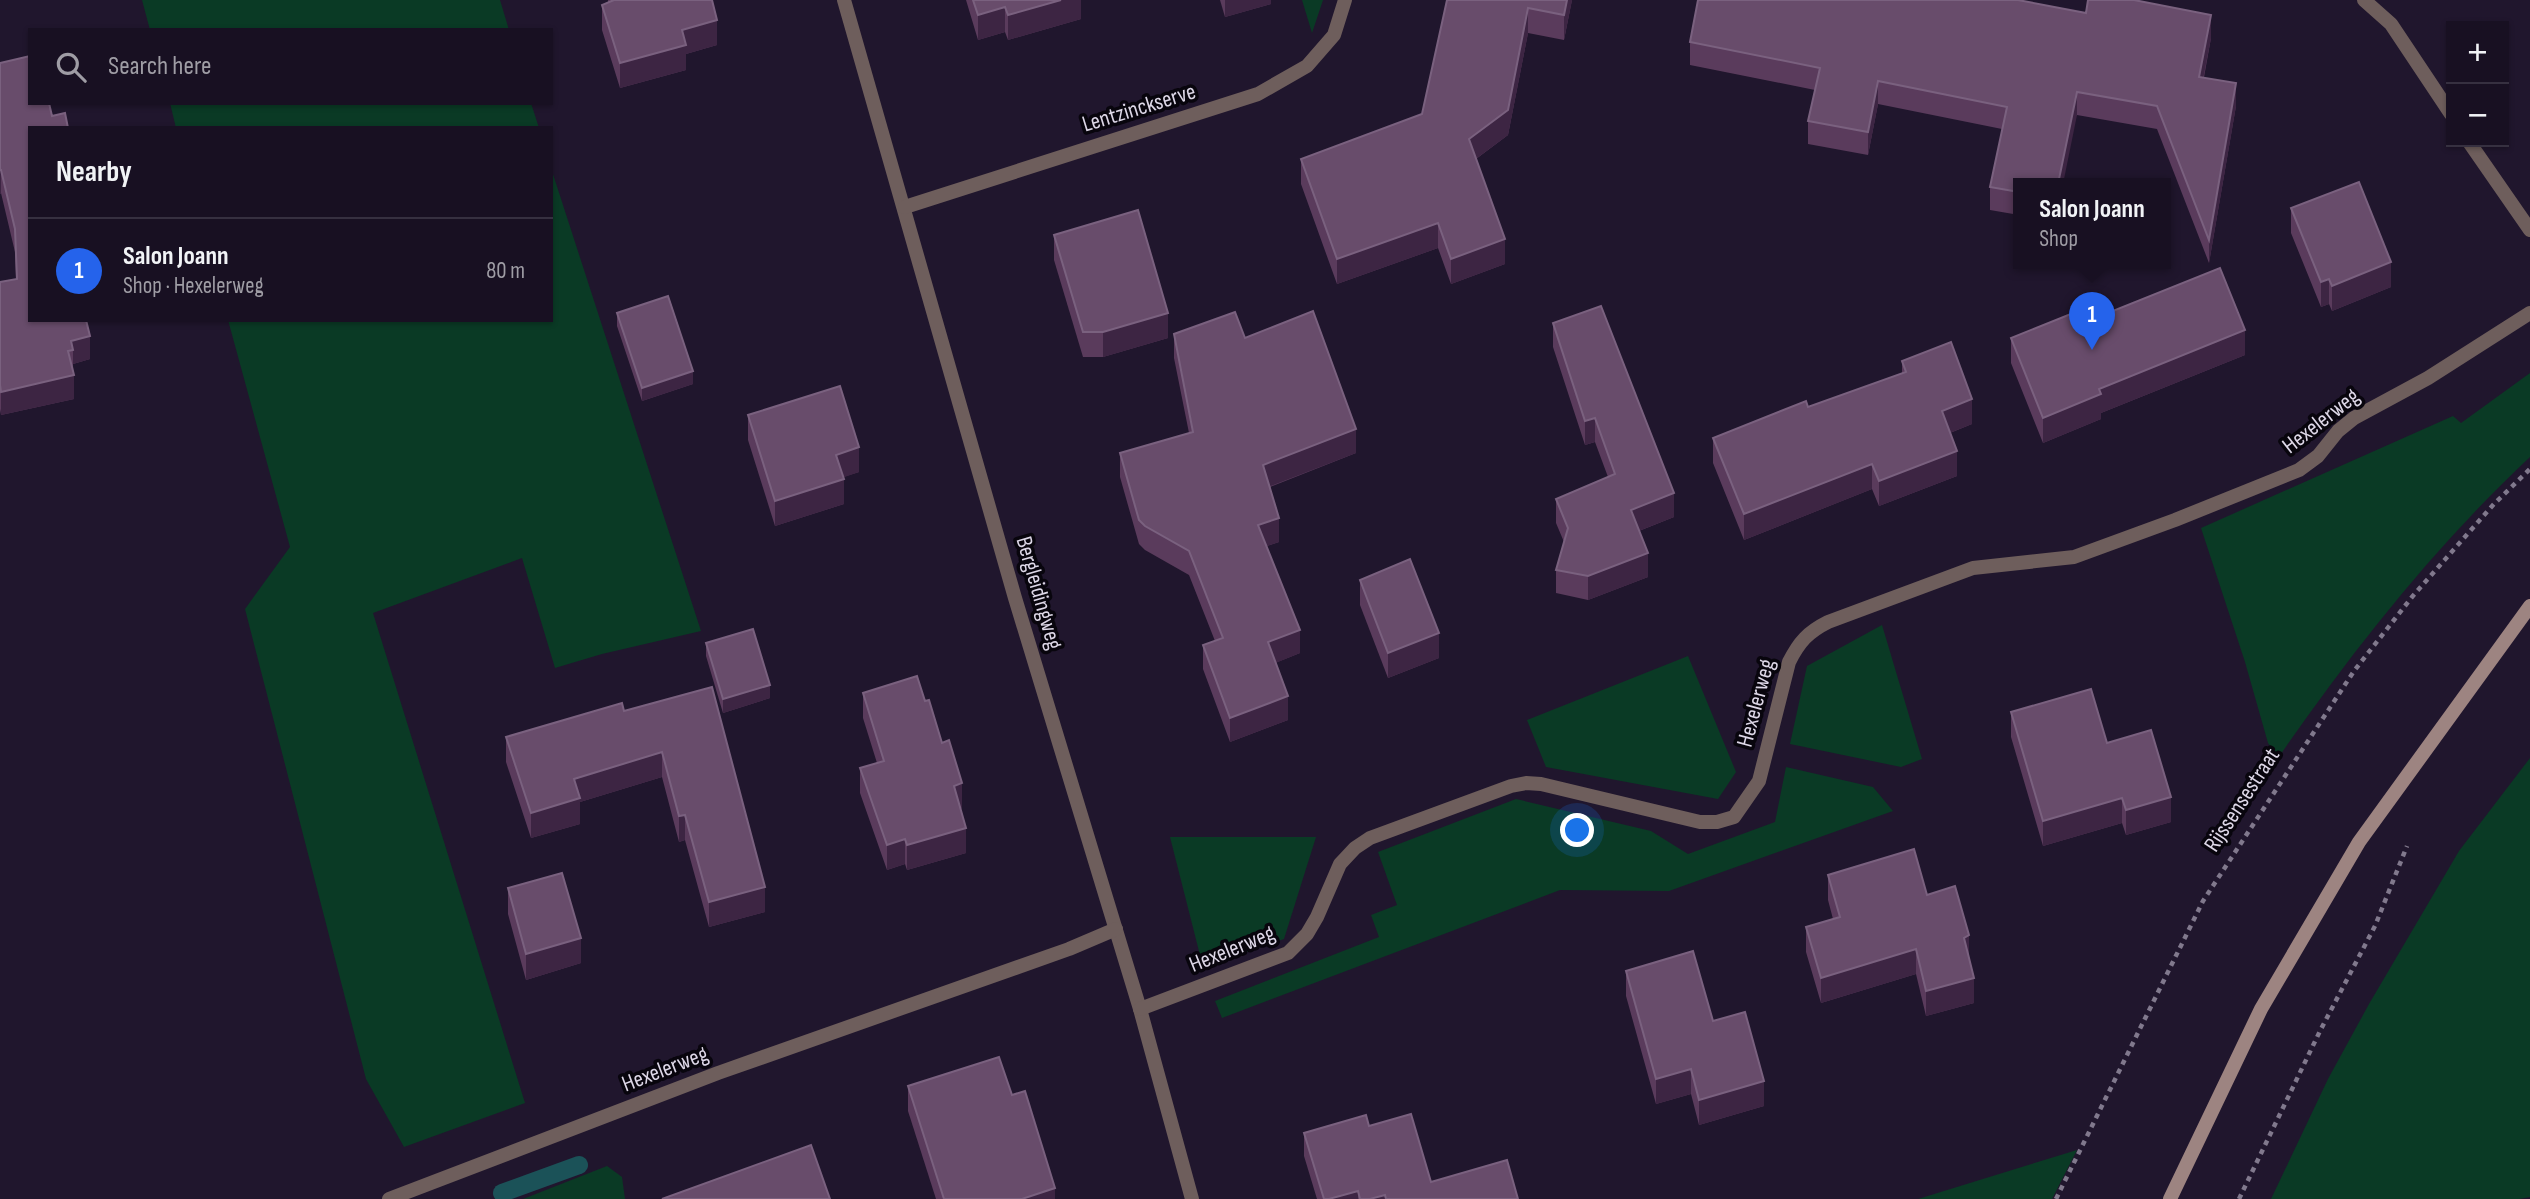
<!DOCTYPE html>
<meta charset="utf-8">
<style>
body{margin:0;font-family:"Sofia Sans Condensed",sans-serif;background:#251e2f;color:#f1f3f6}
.controls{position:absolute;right:21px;top:21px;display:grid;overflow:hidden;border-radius:0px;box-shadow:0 2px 5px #0004}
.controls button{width:63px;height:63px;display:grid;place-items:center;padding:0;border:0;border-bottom:2px solid #363040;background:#181022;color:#f1f3f6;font:35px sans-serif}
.you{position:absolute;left:1578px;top:831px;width:24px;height:24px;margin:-18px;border:5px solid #fff;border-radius:50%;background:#1a73e8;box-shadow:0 0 0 10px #1a73e833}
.badge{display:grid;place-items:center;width:46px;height:46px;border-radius:50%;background:#2563eb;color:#fff;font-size:23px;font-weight:700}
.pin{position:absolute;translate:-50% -58px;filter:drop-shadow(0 2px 4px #0008)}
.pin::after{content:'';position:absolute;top:37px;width:24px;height:21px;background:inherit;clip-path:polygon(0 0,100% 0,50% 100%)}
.popup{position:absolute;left:2013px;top:178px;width:158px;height:91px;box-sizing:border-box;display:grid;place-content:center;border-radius:0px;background:#181022;filter:drop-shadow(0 2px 5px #0005);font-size:23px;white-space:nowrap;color:#9f9da5}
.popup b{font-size:26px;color:#f1f3f6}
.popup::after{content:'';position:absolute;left:50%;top:100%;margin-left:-14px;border:14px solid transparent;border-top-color:#181022}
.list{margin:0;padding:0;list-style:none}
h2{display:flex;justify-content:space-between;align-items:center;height:91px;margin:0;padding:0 28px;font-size:30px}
h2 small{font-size:23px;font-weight:400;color:#9f9da5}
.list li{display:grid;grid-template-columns:46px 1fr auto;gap:21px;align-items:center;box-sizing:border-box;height:105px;padding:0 28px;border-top:2px solid #363040}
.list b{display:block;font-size:26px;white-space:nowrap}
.list p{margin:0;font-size:23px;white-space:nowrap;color:#9f9da5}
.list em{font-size:23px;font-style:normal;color:#9f9da5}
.icon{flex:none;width:38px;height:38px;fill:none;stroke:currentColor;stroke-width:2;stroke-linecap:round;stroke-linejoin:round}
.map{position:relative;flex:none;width:2530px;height:1199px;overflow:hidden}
.search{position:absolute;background:#181022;box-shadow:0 2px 5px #0004;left:28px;top:28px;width:525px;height:77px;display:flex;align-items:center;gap:18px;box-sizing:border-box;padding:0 24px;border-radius:0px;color:#9f9da5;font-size:26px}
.panel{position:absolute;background:#181022;box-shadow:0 2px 5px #0004;left:28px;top:126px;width:525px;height:196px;border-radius:0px}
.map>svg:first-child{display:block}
.green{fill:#0a3a25}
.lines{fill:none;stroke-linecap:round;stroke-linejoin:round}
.stream{stroke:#1b5258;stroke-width:18}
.path{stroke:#81798d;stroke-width:4.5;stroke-dasharray:5 5;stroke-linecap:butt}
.minor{stroke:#6e5e5c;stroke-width:14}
.secondary{stroke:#9d8481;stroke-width:14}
.wall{fill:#5a3b5c}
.shaded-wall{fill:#3d2543}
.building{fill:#684c6b;stroke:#7a617f;stroke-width:2}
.labels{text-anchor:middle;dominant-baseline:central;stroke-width:7;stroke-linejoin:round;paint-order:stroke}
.street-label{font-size:23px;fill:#ddd7e7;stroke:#08050d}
</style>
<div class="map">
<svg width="2530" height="1199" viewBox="0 0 2530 1199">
<rect width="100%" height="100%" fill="#20162d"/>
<g class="green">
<path d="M142,0H500L509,30H150Z"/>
<path d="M1302,0H1323L1312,33Z"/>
<path d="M170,103H531L539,128H176Z"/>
<path d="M551,168L701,631L602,654L555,668L522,558L373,613L525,1103L404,1147L366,1079L245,609L290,547L228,320H551Z"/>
<path d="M2530,373V457C2434,547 2353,650 2278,758L2268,743L2245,662L2201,528L2453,416L2461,423Z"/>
<path d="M1882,625L1922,759L1901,767L1790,744L1807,666Z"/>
<path d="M1688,656L1736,772L1718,799L1546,767L1527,720Z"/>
<path d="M2530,758V1197L2519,1199H2271L2328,1079L2369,1004L2459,851Z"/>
<path d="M1786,767L1873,787L1893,811L1669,891L1560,890L1222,1018L1215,1001L1379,937L1371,915L1397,905L1378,852L1516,799L1651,831L1688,854L1775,822Z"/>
<path d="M1170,837H1316L1284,939L1203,967Z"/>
<path d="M2077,1150L2052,1199H1918Z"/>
<path d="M607,1166L622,1177L625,1199H523Z"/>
</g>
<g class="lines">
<path class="stream" d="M502,1193L579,1165"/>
<g class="path">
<path d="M2056,1199L2203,901L2354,671L2412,597L2494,504L2530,469"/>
<path d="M2239,1199L2320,1031L2375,926L2407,846"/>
</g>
<g class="minor">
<path d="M844,0L1015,598L1140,1009L1192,1199"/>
<path d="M2364,0L2391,24L2451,114"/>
<path d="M2469,142L2530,230"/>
<path d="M905,207L1258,94L1307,66L1334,35L1345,0"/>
<path d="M1140,1009L1288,953L1307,934L1317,917L1340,864L1355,848L1370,838L1511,786L1526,783L1541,784L1700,822H1717L1734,817L1759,781L1789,662C1799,642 1808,632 1828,622L1973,568L2074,557L2175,520L2299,470L2318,456L2338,431L2354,418L2428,378L2530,313"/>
<path d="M389,1199L718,1073L1069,949L1116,929"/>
</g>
<path class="secondary" d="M2170,1199L2261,1009L2359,842L2530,606"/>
</g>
<g class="wall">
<path d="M608,0H712L717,45L686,54V70L620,88L602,30V5L608,3Z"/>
<path d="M966,0H1081V19L1008,40L1005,32L978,40Z"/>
<path d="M1220,0H1271V4L1225,17Z"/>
<path d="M1447,0H1572L1564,40L1528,33L1508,135L1476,159L1505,264L1451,284L1438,248L1337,284L1301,184V159L1422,114Z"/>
<path d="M2211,38L2204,77L2236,106L2209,263L2157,129L2077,115L2019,184V215L1990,210V187L2002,129L1878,104L1868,155L1808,144V121L1815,90L1690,65V42Z"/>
<path d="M0,63L30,128L90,359L73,364L74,399L1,415L0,409V282L16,279L15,252L1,193L0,194Z"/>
<path d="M2291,208L2391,287L2332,311L2329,304L2321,307L2291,233Z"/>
<path d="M1054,235L1168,338L1103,357H1083L1054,260Z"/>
<path d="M617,313L693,384L642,401L617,326Z"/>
<path d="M2108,313L2245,355L2101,413V419L2043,443L2011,363V338Z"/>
<path d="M1553,323L1674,517L1639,531L1648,577L1588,600L1556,593V570L1564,542L1556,523V499L1608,477L1595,442L1585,445L1553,347Z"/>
<path d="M1174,334L1245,338L1356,453L1270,487L1279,542L1267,546L1300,653L1275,663L1288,720L1230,742L1203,669V645L1215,641L1189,575L1145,550L1139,544L1120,477V453L1189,433L1174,358Z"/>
<path d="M1902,361L1972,424L1950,433L1957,476L1879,506L1872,489L1744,540L1713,463V438L1808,407L1902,373Z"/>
<path d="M748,415L859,472L843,477L844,504L775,526L748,440Z"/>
<path d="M1360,580L1439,658L1388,678L1360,605Z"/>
<path d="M706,643L770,698L723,713L706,656Z"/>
<path d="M712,687L765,912L709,927L685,840L679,842L662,777L580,802V824L531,838L506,762V737L624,711Z"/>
<path d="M863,693L925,701L962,808L960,809L966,853L907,870L905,864L887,870L860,793V768L877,763L863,718Z"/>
<path d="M2011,712L2107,743L2171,822L2126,835L2122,823L2043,846L2011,737Z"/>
<path d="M1828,875L1927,895L1969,957L1974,1003L1926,1016L1916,974L1821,1003L1806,952V927L1833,919L1828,900Z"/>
<path d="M508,888L581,963L526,980L508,914Z"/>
<path d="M1626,971L1713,1021L1764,1106L1699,1125L1691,1094L1656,1104L1626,996Z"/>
<path d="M908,1086L1012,1095L1055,1199H936L908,1111Z"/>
<path d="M1369,1126L1431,1182L1518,1199H1317L1304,1156V1133Z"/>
</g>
<g class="shaded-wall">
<path d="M1061,0H1081V19L1008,40V15Z"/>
<path d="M1225,0H1271V4L1225,17Z"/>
<path d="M1567,0H1572L1564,40V15Z"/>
<path d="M1005,7V32L978,40V15Z"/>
<path d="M1528,8V33L1508,135L1469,164V139Z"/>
<path d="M2211,15V38L2199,100V77Z"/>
<path d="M717,20V45L686,54V70L620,88V63L682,30Z"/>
<path d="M1878,81V104L1868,155V132Z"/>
<path d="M2236,83V106L2209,263V240Z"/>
<path d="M2077,92V115L2063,184H2058Z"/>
<path d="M0,170H1V193L0,194Z"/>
<path d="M1438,223V248L1337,284V259Z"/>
<path d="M1505,239V264L1451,284V259Z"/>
<path d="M2391,262V287L2332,311V286Z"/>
<path d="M2329,279V304L2321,307V282Z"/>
<path d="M1168,313V338L1103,357V332Z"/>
<path d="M2245,330V355L2101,413V419L2043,443V418L2099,389Z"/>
<path d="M90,336V359L73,364V350L71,341Z"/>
<path d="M693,371V384L642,401V388Z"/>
<path d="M74,375V399L1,415V392Z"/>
<path d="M1972,399V424L1942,436V411Z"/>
<path d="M1595,418V442L1585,445V421Z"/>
<path d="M1356,429V453L1263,489V465Z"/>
<path d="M859,447V472L836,480V455Z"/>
<path d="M1957,451V476L1879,506V481Z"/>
<path d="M1872,464V489L1744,540V514Z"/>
<path d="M844,479V504L775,526V501Z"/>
<path d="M1674,493V517L1631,534V510Z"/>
<path d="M1279,518V542L1258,549V525Z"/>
<path d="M1648,553V577L1588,600V576Z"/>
<path d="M1300,630V653L1268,666V642Z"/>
<path d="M1439,633V658L1388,678V653Z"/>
<path d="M770,685V698L723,713V699Z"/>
<path d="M1288,696V720L1230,742V718Z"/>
<path d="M662,752V777L580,802V824L531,838V813L574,779Z"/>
<path d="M962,783V808L954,811V786Z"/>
<path d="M2171,797V822L2126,835V810Z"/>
<path d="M2122,798V823L2043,846V821Z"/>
<path d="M685,815V840L679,842V816Z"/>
<path d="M966,828V853L907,870V845Z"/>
<path d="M905,839V864L887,870V845Z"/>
<path d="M765,887V912L709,927V902Z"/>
<path d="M1969,935V960L1964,938Z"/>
<path d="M581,938V963L526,980V954Z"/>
<path d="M1916,949V974L1821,1003V978Z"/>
<path d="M1974,978V1003L1926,1016V991Z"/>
<path d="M1691,1069V1094L1656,1104V1079Z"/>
<path d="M1764,1081V1106L1699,1125V1100Z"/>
<path d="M1055,1188V1199H1022Z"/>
<path d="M1358,1191V1199H1329Z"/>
<path d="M1385,1195V1199H1370Z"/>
</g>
<g class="building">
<path d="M614,0H712L717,20L682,30L686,45L620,63L602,5Z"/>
<path d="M973,0H1061L1008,15L1005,7L978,15Z"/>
<path d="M1447,0H1567L1564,15L1528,8L1508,110L1469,139L1505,239L1451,259L1438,223L1337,259L1301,159L1422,114Z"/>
<path d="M1698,0H2018L2086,13L2088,0H2134L2211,15L2199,77L2236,83L2209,240L2157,106L2077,92L2058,184H2019V192L1990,187L2007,107L1878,81L1868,132L1808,121L1820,68L1690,42Z"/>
<path d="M30,56V103H49L52,116L65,113L68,128H30V320H86L90,336L71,341L73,350L68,351L74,375L1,392L0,385V282L17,279L15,229L1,170H0V63Z"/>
<path d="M2359,182L2391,262L2332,286L2329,279L2321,282L2291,208Z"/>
<path d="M1138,210L1168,313L1103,332H1083L1054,235Z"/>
<path d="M2220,268L2245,330L2099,389L2101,394L2043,418L2011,338L2103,301L2108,313Z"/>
<path d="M668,296L693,371L642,388L617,313Z"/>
<path d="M1601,306L1674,493L1631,510L1648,553L1588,576L1556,570L1568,528L1556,499L1615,474L1595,418L1585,421L1553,323Z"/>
<path d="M1313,311L1356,429L1263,465L1279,518L1258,525L1300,630L1268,642L1288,696L1230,718L1203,645L1223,638L1189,551L1145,526L1139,520L1120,453L1193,432L1174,334L1235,312L1245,338Z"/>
<path d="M1951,342L1972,399L1942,411L1957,451L1879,481L1872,464L1744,514L1713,438L1806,401L1808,407L1906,372L1902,361Z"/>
<path d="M840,386L859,447L836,455L844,479L775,501L748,415Z"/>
<path d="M1410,559L1439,633L1388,653L1360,580Z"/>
<path d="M753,629L770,685L723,699L706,643Z"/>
<path d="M917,676L925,701L929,700L942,743L949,740L962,783L954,786L966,828L907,845L905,839L887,845L860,768L884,761L863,693Z"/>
<path d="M712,687L765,887L709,902L685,815L679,816L662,752L574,779L580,798L531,813L506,737L622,703L624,711Z"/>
<path d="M2091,689L2107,743L2151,730L2171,797L2126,810L2122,798L2043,821L2011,712Z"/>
<path d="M1914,849L1927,895L1955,886L1969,935L1964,938L1974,978L1926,991L1916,949L1821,978L1806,927L1840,917L1828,875Z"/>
<path d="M562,873L581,938L526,954L508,888Z"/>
<path d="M1693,951L1713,1021L1745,1012L1764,1081L1699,1100L1691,1069L1656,1079L1626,971Z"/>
<path d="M999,1057L1012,1095L1025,1091L1055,1188L1022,1199H944L908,1086Z"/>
<path d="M1411,1114L1431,1182L1507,1160L1518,1199H1386L1385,1195L1370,1199H1360L1358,1191L1329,1199H1324L1304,1133L1366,1115L1369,1126Z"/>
<path d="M811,1145L830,1199H662Z"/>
</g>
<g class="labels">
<g class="street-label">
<text transform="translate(1139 108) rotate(-17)">Lentzinckserve</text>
<text transform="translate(2321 421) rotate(-38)">Hexelerweg</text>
<text transform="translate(1039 593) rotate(74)">Bergleidingweg</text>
<text transform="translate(1756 703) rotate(-75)">Hexelerweg</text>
<text transform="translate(2242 800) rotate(-57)">Rijssensestraat</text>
<text transform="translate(1232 949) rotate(-22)">Hexelerweg</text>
<text transform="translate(665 1069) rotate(-21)">Hexelerweg</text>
</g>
</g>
</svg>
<div class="controls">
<button>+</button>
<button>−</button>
</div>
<div class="you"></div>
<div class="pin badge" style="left:2092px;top:350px">1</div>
<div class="popup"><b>Salon Joann</b>Shop</div>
<div class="search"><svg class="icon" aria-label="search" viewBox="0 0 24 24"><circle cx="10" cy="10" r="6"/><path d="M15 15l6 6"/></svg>Search here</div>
<section class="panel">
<h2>Nearby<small></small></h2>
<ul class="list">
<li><span class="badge">1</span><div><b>Salon Joann</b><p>Shop · Hexelerweg</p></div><em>80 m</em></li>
</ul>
</section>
</div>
